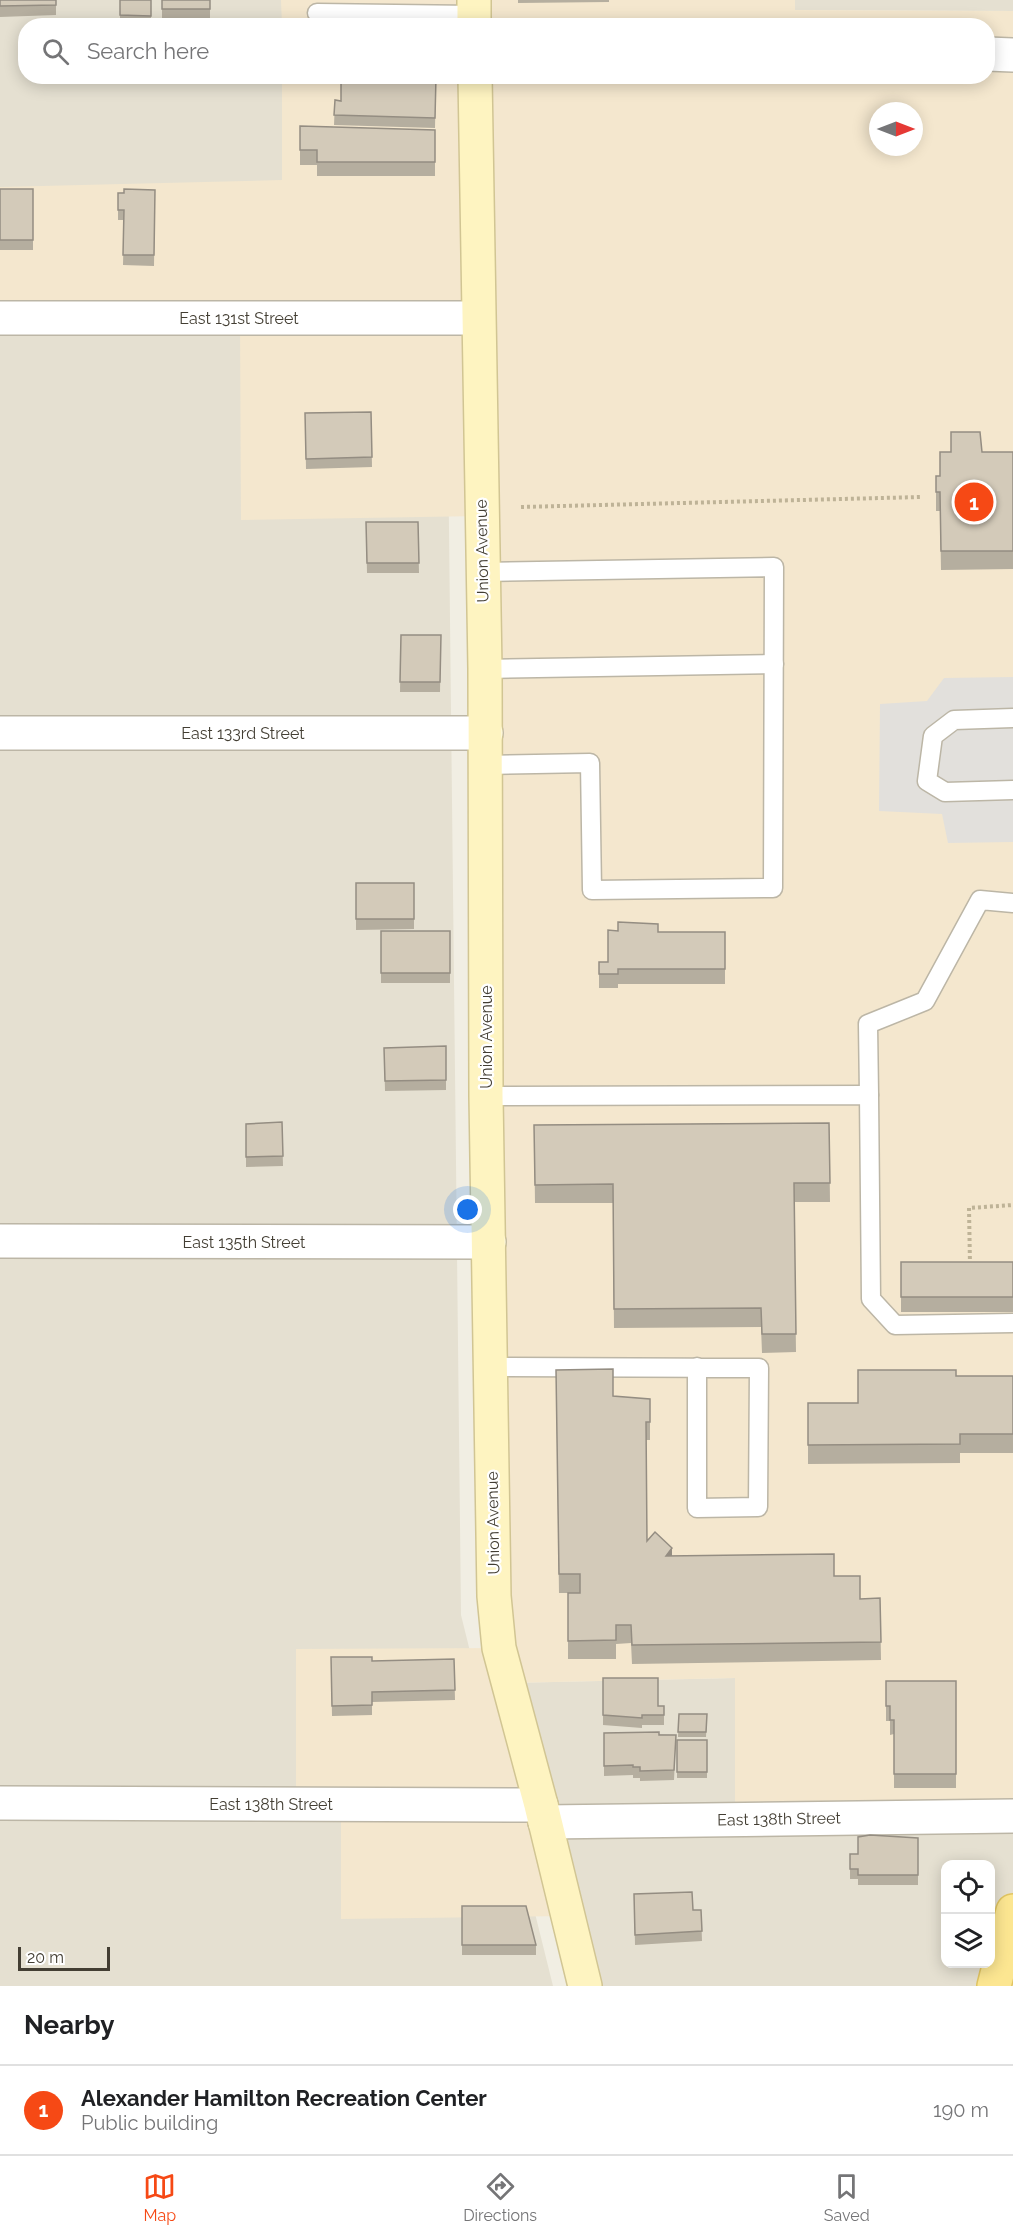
<!DOCTYPE html>
<style>
body{margin:0;font-family:Raleway,sans-serif;background:#f6f6f6;color:#202124}
.controls{position:absolute;right:18px;bottom:18px;display:grid;overflow:hidden;border-radius:12px;box-shadow:0 3px 15px #0003}
.controls button{width:54px;height:54px;display:grid;place-items:center;padding:0;border:0;border-bottom:2px solid #e0e0e0;background:#fff;color:#202124;font:30px sans-serif}
.compass{position:absolute;left:869px;top:102px;width:54px;height:54px;border-radius:50%;background:#fff;box-shadow:0 3px 15px #0003;rotate:90deg}
.scale{position:absolute;left:18px;bottom:15px;width:92px;box-sizing:border-box;padding-left:6px;border:3px solid #433e33;border-top:0;font-size:16px;line-height:21px;white-space:nowrap;color:#433e33;-webkit-text-stroke:4px #fff;paint-order:stroke}
.you{position:absolute;left:468px;top:1210px;width:21px;height:21px;margin:-15px;border:4px solid #fff;border-radius:50%;background:#1a73e8;box-shadow:0 0 0 9px #1a73e833}
.badge{display:grid;place-items:center;width:39px;height:39px;border-radius:50%;background:#f64915;color:#fff;font-size:20px;font-weight:700}
.pin{position:absolute;translate:-50% -50%;border:3px solid #fff;box-shadow:0 2px 6px #0006}
.list{margin:0;padding:0;list-style:none}
h2{display:flex;justify-content:space-between;align-items:center;height:78px;margin:0;padding:0 24px;font-size:26px}
h2 small{font-size:20px;font-weight:400;color:#757577}
.list li{display:grid;grid-template-columns:39px 1fr auto;gap:18px;align-items:center;box-sizing:border-box;height:90px;padding:0 24px;border-top:2px solid #e0e0e0}
.list b{display:block;font-size:22px;white-space:nowrap}
.list p{margin:0;font-size:20px;white-space:nowrap;color:#757577}
.list em{font-size:20px;font-style:normal;color:#757577}
.icon{flex:none;width:33px;height:33px;fill:none;stroke:currentColor;stroke-width:2;stroke-linecap:round;stroke-linejoin:round}
.map{position:relative;flex:none;width:1013px;height:1986px;overflow:hidden}
.search{position:absolute;background:#fff;box-shadow:0 3px 15px #0003;left:18px;right:18px;top:18px;height:66px;display:flex;align-items:center;gap:15px;box-sizing:border-box;padding:0 21px;border-radius:24px;color:#757577;font-size:22px}
.sheet{height:168px;background:#fff}
nav{display:flex;justify-content:space-around;align-items:center;box-sizing:border-box;height:84px;border-top:2px solid #e0e0e0;background:#fff;font-size:16px;color:#757577}
nav a{display:grid;justify-items:center;gap:3px}
nav .on{color:#f64915}
.map>svg:first-child{display:block}
.residential{fill:#e5e0d1;fill-rule:evenodd}
.commercial{fill:#f4e7ce;fill-rule:evenodd}
.parking{fill:#e2e0dc}
.lines{fill:none;stroke-linecap:round;stroke-linejoin:round}
.service-casing{stroke:#bcb6a6;stroke-width:21}
.minor-casing{stroke:#bcb6a6;stroke-width:36}
.tertiary-casing{stroke:#bcb6a6;stroke-width:36}
.secondary-casing{stroke:#d1c593;stroke-width:36}
.primary-casing{stroke:#e1c561;stroke-width:36}
.path{stroke:#beb397;stroke-width:4;stroke-dasharray:3 3;stroke-linecap:butt}
.service{stroke:#fff;stroke-width:18}
.minor{stroke:#fff;stroke-width:33}
.tertiary{stroke:#fff;stroke-width:33}
.secondary{stroke:#fef4c1;stroke-width:33}
.primary{stroke:#fce691;stroke-width:33}
.wall{fill:#b5ae9f}
.shaded-wall{fill:#948d82}
.building{fill:#d3cab9;stroke:#948d82;stroke-width:1.5}
.labels{text-anchor:middle;dominant-baseline:central;stroke-width:4.5;stroke-linejoin:round;paint-order:stroke}
.street-label{font-size:16px;fill:#433e33;stroke:#fff}
</style>
<div class="map">
<svg width="1013" height="1986" viewBox="0 0 1013 1986">
<rect width="100%" height="100%" fill="#f1eee3"/>
<g class="residential">
<path d="M0,0H443V25L26,26V76L444,77L461,1615L553,1986H0Z"/>
<path d="M795,0H1013V11L795,10Z"/>
<path d="M735,1678V1819L1013,1816V1911L994,1986H585L508,1683ZM946,1864H990V1964H946Z"/>
</g>
<path class="commercial" d="M281,0H795V10L1013,11V1816L735,1819V1678L509,1683L568,1916L341,1919V1804H296V1649L498,1648L481,516L241,520L240,318H0V187L282,180V77L988,76V26H282ZM878,111H914V147H878Z"/>
<path class="parking" d="M1013,677V842L948,843L942,814L879,811L880,704L927,701L944,678Z"/>
<g class="lines">
<defs>
<g id="service">
<path d="M317,13L474,15"/>
<path d="M483,572L774,567L773,888L592,890L590,763L485,765"/>
<path d="M485,669L774,664"/>
<path d="M1013,718L954,720L933,736L927,781L945,792L1013,790"/>
<path d="M869,1095L868,1024L925,1001L980,900L1013,903"/>
<path d="M486,1096L869,1095L871,1299L895,1325L1013,1323"/>
<path d="M491,1367L759,1368L758,1507L697,1508V1367"/>
</g>
<g id="minor">
<path d="M0,733H486"/>
<path d="M0,1241L489,1242"/>
<path d="M0,1803L541,1805"/>
<path d="M545,1822L1013,1816"/>
</g>
<g id="tertiary">
<path d="M988,54L1013,55"/>
<path d="M0,318H477"/>
</g>
<g id="secondary">
<path d="M474,0V26"/>
<path d="M475,76L485,669L486,1096L494,1596L499,1648L541,1805L585,1986"/>
</g>
<path id="primary" d="M994,1986L1013,1911"/>
</defs>
<use href="#service" class="service-casing"/>
<use href="#minor" class="minor-casing"/>
<use href="#tertiary" class="tertiary-casing"/>
<use href="#secondary" class="secondary-casing"/>
<use href="#primary" class="primary-casing"/>
<g class="path">
<path d="M521,507L921,497"/>
<path d="M970,1265L969,1208L1013,1205"/>
</g>
<use href="#service" class="service"/>
<use href="#minor" class="minor"/>
<use href="#tertiary" class="tertiary"/>
<use href="#secondary" class="secondary"/>
<use href="#primary" class="primary"/>
</g>
<g class="wall">
<path d="M0,0H56V15L0,17Z"/>
<path d="M120,0H151V26L120,25Z"/>
<path d="M162,0H210V23L162,24Z"/>
<path d="M518,0H609V2L518,3Z"/>
<path d="M436,77L435,128L334,125L335,100L341,101Z"/>
<path d="M300,126L435,130V176H317V165H300Z"/>
<rect x="0" y="189" width="33" height="61"/>
<path d="M155,190L154,266L123,265L124,220H118V193Z"/>
<path d="M371,412L372,467L306,469L305,413Z"/>
<path d="M982,452H1013V569L941,570L940,511H936V476H940Z"/>
<path d="M366,522H418L419,573H367Z"/>
<path d="M401,635H441L440,692H400Z"/>
<path d="M356,883H414V929L356,930Z"/>
<rect x="381" y="931" width="69" height="52"/>
<path d="M725,932V984H618V988H599V962H608Z"/>
<path d="M446,1046V1090L385,1091L384,1048Z"/>
<path d="M282,1122L283,1166L246,1167V1124Z"/>
<path d="M829,1123L830,1202H794L796,1352L762,1353L761,1327L614,1328L613,1203H535L534,1125Z"/>
<rect x="901" y="1262" width="112" height="50"/>
<path d="M556,1370L613,1396L650,1399V1440H646L647,1541L672,1556L834,1576L860,1599L880,1598L881,1660L632,1664L631,1643L616,1644V1659H568V1593H559Z"/>
<path d="M956,1376H1013V1453H960V1463L808,1464V1403H858Z"/>
<path d="M331,1657L372,1661L454,1659L455,1700L372,1702V1715L332,1716Z"/>
<path d="M603,1678L658,1706H664V1725H642V1728L603,1725Z"/>
<path d="M886,1681H956V1788H894V1734L890,1735V1721H886Z"/>
<path d="M679,1714H707L706,1737H678Z"/>
<path d="M604,1733L676,1735L674,1780L640,1781V1778H633V1775L604,1776Z"/>
<rect x="677" y="1740" width="30" height="38"/>
<path d="M918,1838V1885H858V1879H850V1854H858Z"/>
<path d="M634,1894L693,1910H701L702,1941L635,1945Z"/>
<path d="M462,1906L536,1945V1955H462Z"/>
</g>
<path class="shaded-wall" d="M672,1548V1567L666,1556Z"/>
<g class="building">
<path d="M0,0H56V5L0,6Z"/>
<path d="M120,0H151V16L120,15Z"/>
<rect x="162" y="0" width="48" height="9"/>
<rect x="305" y="24" width="99" height="2"/>
<path d="M436,77L435,118L334,115L335,100L341,101V78Z"/>
<path d="M300,126L435,130V162H317V150H300Z"/>
<rect x="0" y="189" width="33" height="51"/>
<path d="M124,189L155,190L154,255H123L124,210H118V193H124Z"/>
<path d="M371,412L372,457L306,459L305,413Z"/>
<path d="M951,432H980L982,452H1013V551H941L940,492H936V476H940V452H951Z"/>
<path d="M366,522H418L419,563H367Z"/>
<path d="M401,635H441L440,682H400Z"/>
<rect x="356" y="883" width="58" height="36"/>
<path d="M618,922L658,924V932H725V969H618V974H599V962H608V930L618,931Z"/>
<rect x="381" y="931" width="69" height="42"/>
<path d="M446,1046V1080L385,1081L384,1048Z"/>
<path d="M282,1122L283,1156L246,1157V1124Z"/>
<path d="M829,1123L830,1183H794L796,1334H762L761,1308L614,1309L613,1184L535,1185L534,1125Z"/>
<rect x="901" y="1262" width="112" height="35"/>
<path d="M613,1369V1396L650,1399V1422H646L647,1541L655,1532L672,1548L666,1556L834,1554V1576H860V1599L880,1598L881,1642L632,1645L631,1625H616V1640L568,1641V1593H580V1574H559L556,1370Z"/>
<path d="M858,1370H956V1376H1013V1434H960V1444L808,1445V1403H858Z"/>
<path d="M331,1657H372V1661L454,1659L455,1690L372,1692V1705L332,1706Z"/>
<path d="M603,1678H658V1706H664V1715H642V1718L603,1715Z"/>
<path d="M886,1681H956V1774H894V1720H890V1706H886Z"/>
<path d="M679,1714H707L706,1732H678Z"/>
<path d="M659,1732V1735H676L674,1770L640,1771V1767H633V1765L604,1766V1733Z"/>
<rect x="677" y="1740" width="30" height="32"/>
<path d="M870,1835L918,1838V1875H858V1869H850V1854H858V1837Z"/>
<path d="M692,1892L693,1910H701L702,1931L635,1935L634,1894Z"/>
<path d="M462,1906H526L536,1945H462Z"/>
</g>
<g class="labels">
<g class="street-label">
<text x="239" y="318">East 131st Street</text>
<text transform="translate(482 551) rotate(-91)">Union Avenue</text>
<text x="243" y="733">East 133rd Street</text>
<text transform="translate(486 1037) rotate(-90)">Union Avenue</text>
<text x="244" y="1242">East 135th Street</text>
<text transform="translate(493 1523) rotate(-91)">Union Avenue</text>
<text x="271" y="1804">East 138th Street</text>
<text transform="translate(779 1819) rotate(-1)">East 138th Street</text>
</g>
</g>
</svg>
<div class="controls">
<button><svg class="icon" aria-label="locate" viewBox="0 0 24 24"><circle cx="12" cy="12" r="6"/><path d="M12 2v4M12 18v4M2 12h4M18 12h4"/></svg></button>
<button><svg class="icon" aria-label="layers" viewBox="0 0 24 24"><path d="M12 4l9 5-9 5-9-5zM3 14l9 5 9-5"/></svg></button>
</div>
<svg class="compass" viewBox="-18 -18 36 36"><path d="M0-13l5 13h-10z" fill="#e53935"/><path d="M0 13l5-13h-10z" fill="#757577"/></svg>
<div class="scale">20 m</div>
<div class="you"></div>
<div class="pin badge" style="left:974px;top:502px">1</div>
<div class="search"><svg class="icon" aria-label="search" viewBox="0 0 24 24"><circle cx="10" cy="10" r="6"/><path d="M15 15l6 6"/></svg>Search here</div>
</div>
<section class="sheet">
<h2>Nearby<small></small></h2>
<ul class="list">
<li><span class="badge">1</span><div><b>Alexander Hamilton Recreation Center</b><p>Public building</p></div><em>190 m</em></li>
</ul>
</section>
<nav>
<a class="on"><svg class="icon" aria-label="map" viewBox="0 0 24 24"><path d="M3 6l6-2 6 2 6-2v14l-6 2-6-2-6 2zM9 4v14M15 6v14"/></svg>Map</a>
<a><svg class="icon" aria-label="directions" viewBox="0 0 24 24"><path d="M12 3l9 9-9 9-9-9zM9 14v-3h6M13 9l2 2-2 2"/></svg>Directions</a>
<a><svg class="icon" aria-label="saved" viewBox="0 0 24 24"><path d="M7 4h10v16l-5-4-5 4z"/></svg>Saved</a>
</nav>
